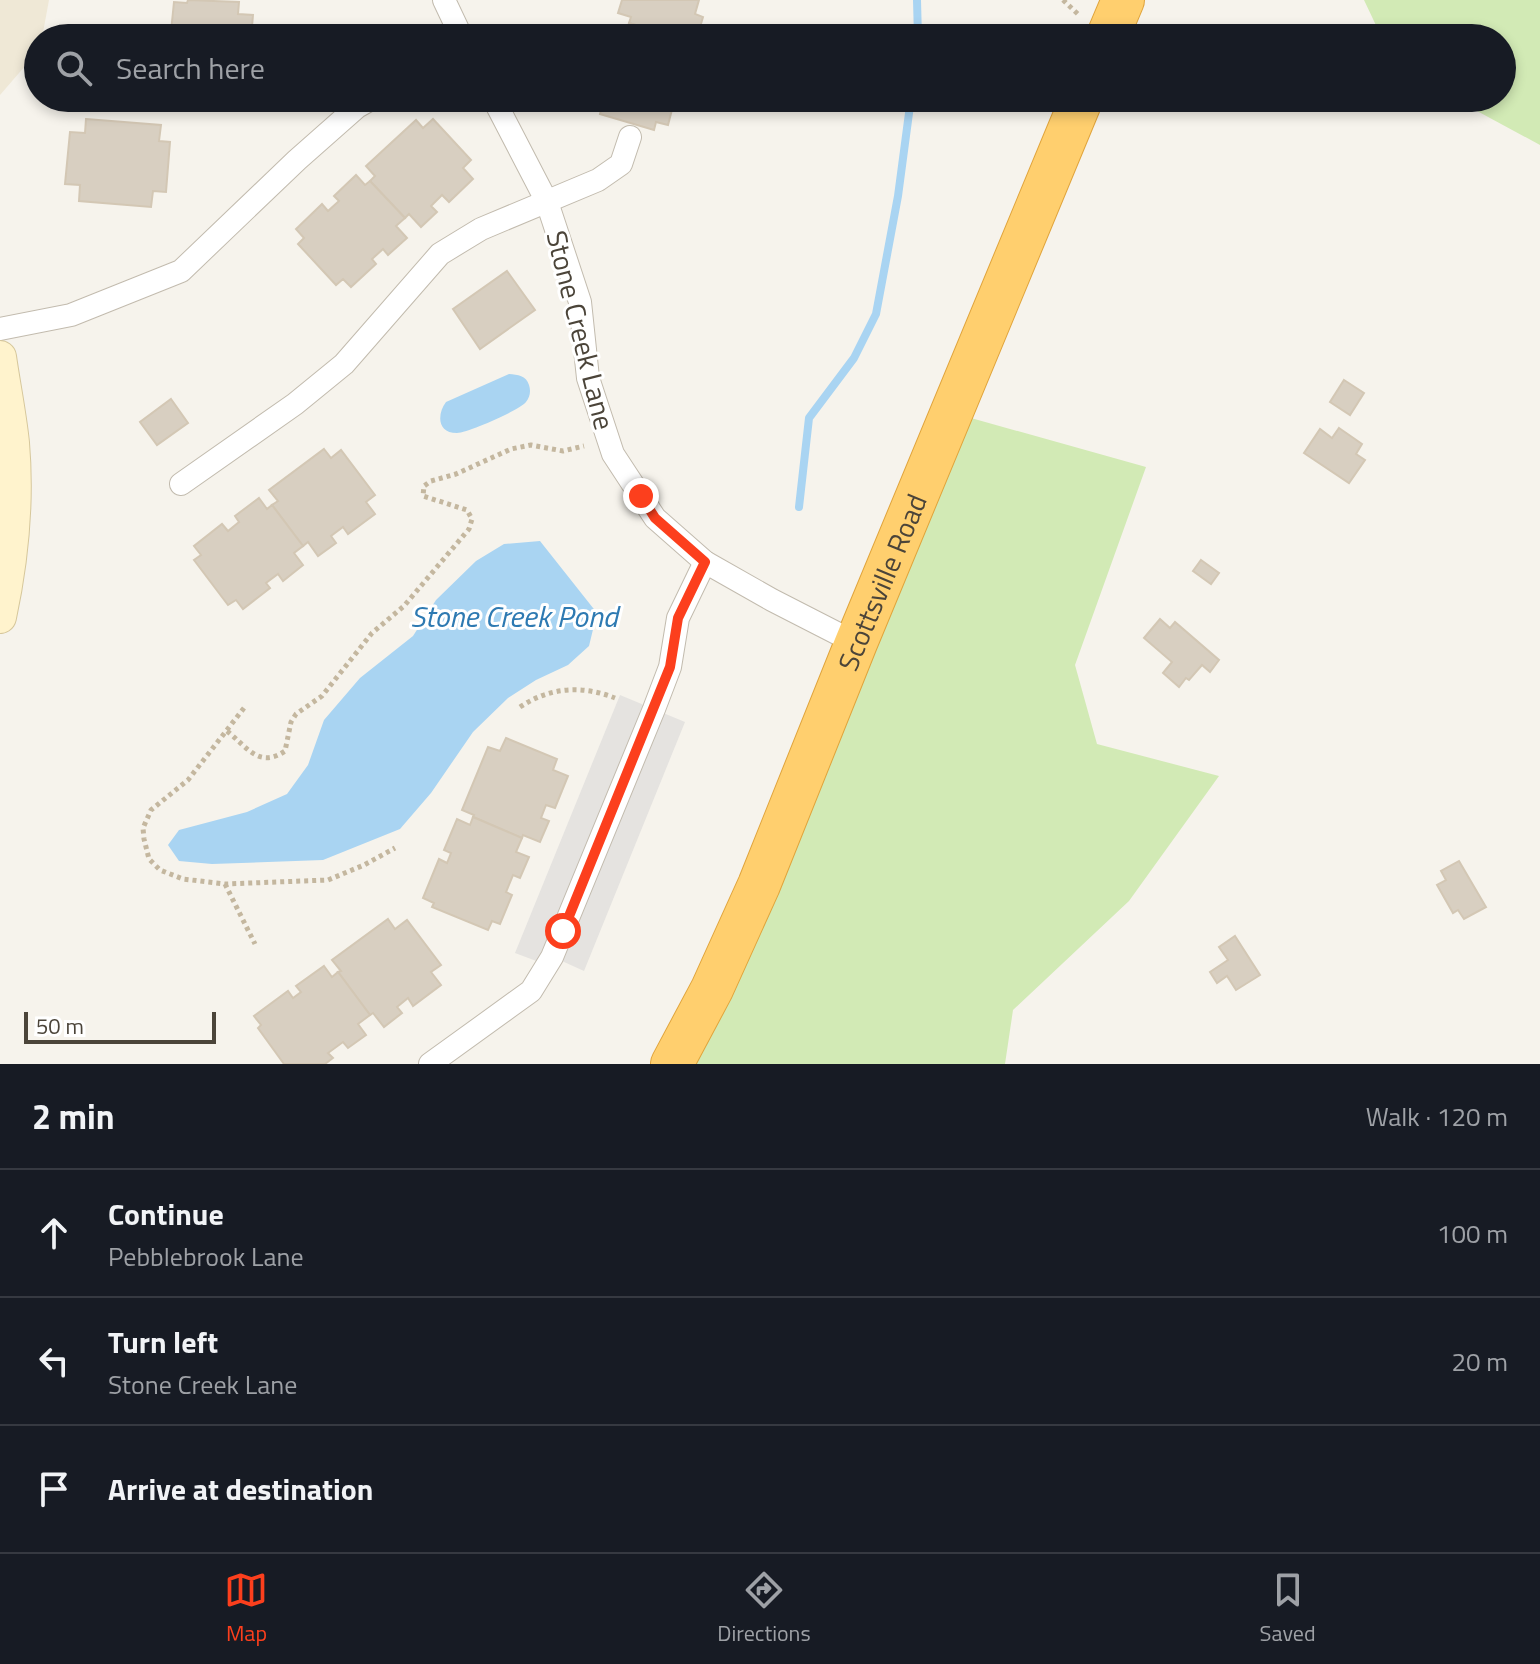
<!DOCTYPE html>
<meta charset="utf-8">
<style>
body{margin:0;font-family:"Titillium Web",sans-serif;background:#242831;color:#f1f3f6}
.scale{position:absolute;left:24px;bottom:20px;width:192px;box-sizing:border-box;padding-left:8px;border:4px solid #4b4439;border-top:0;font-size:22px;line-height:28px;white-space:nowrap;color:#4b4439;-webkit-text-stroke:6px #fff;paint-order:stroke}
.stop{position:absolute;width:24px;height:24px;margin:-18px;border:6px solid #fc3f1d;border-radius:50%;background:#fff}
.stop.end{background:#fc3f1d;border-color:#fff;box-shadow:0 2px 8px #0008}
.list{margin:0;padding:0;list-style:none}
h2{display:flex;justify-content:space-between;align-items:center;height:104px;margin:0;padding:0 32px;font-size:34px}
h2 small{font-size:26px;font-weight:400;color:#9ea1a6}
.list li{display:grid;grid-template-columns:52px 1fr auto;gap:24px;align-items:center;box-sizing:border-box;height:128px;padding:0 32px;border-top:2px solid #363941}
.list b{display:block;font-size:30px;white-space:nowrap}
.list p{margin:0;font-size:26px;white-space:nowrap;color:#9ea1a6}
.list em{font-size:26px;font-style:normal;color:#9ea1a6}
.icon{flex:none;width:44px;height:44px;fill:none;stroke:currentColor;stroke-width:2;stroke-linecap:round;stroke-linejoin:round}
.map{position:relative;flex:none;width:1540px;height:1064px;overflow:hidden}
.search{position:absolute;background:#171b24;box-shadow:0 4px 12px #0003;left:24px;right:24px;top:24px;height:88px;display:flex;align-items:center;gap:20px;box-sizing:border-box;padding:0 28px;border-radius:44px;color:#9ea1a6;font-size:30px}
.sheet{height:488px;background:#171b24}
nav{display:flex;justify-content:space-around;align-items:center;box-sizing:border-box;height:112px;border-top:2px solid #363941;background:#171b24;font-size:22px;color:#9ea1a6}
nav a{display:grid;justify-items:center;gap:4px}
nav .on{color:#fc3f1d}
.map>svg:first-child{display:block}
.education{fill:#efe8d6}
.green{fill:#d2eab5}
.parking{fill:#e5e3e0}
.water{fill:#a9d4f2}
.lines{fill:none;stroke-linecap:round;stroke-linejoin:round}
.stream{stroke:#a9d4f2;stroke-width:8}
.building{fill:#d8cfc1;stroke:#d3c7b4;stroke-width:2}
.street-casing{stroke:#c2bbae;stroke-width:24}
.secondary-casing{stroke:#d6c79b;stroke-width:34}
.highway-casing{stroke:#e0a43c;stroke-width:44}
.path{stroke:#c4b79f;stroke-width:5;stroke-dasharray:4 4;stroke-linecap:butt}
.street{stroke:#fff;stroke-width:22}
.secondary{stroke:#fff3cd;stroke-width:32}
.highway{stroke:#ffcf6e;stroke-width:42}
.route{stroke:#fc3f1d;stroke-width:10}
.labels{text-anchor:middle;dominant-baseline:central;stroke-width:6;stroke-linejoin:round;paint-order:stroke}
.street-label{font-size:28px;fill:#4b4439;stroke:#fff}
.water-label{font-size:30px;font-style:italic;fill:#2e7ab2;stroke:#fff}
</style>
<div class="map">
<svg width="1540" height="1064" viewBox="0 0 1540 1064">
<rect width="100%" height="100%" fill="#f6f3ec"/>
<path class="education" d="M0,0H49L42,38H38V51L0,95Z"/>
<g class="green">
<path d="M1364,0H1540V145L1453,98H1502V38H1382Z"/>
<path d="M971,418L1146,467L1075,665L1097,744L1219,776L1129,901L1013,1010L1005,1064H696L820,786Z"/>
</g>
<path class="parking" d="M620,695L685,722L584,971L553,957L547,965L515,953Z"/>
<g class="water">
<path d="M509,374C518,375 526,375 529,385C531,391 530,397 526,402C518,411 469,432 457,433C437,433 437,414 446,402Z"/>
<path d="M540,541L597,613L589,646L568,665L536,680L508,698L473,732L431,793L400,829L323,860L212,864L179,861L168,845L179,830L247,812L287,794L308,765L324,720L360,678L413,636L436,600L476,561L504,544Z"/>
</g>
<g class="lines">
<g class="stream">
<path d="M917,0L918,38"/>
<path d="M799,507L809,418L854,358L876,314L898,196L911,98"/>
</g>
</g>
<g class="building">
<path d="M188,0L239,2L238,14L253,15L251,38H178V32H171L174,2L187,3Z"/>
<path d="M622,0H699L695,14L703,17L697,37L680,32L679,38L629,23L631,17L618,13Z"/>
<path d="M629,23L679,38H611L615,26L628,30Z"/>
<path d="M592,98H675L668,125L656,122L654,130L600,114L602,107L590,104Z"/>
<path d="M86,119L161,125L159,141L170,142L166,192L153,191L151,207L79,201L80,185L65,184L70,132L85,133Z"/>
<path d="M433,119L471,160L463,168L473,179L449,202L442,195L431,206L437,212L421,227L409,214L405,218L370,181L375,176L366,166L416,120L423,128Z"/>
<path d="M356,175L365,185L370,181L405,218L396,226L407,238L388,255L383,249L372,259L376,264L351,287L343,279L336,285L298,244L304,238L296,229L322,204L328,211L339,201L334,196Z"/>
<path d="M507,271L535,310L480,349L453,309Z"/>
<path d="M1344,380L1364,393L1350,415L1330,402Z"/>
<path d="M171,399L188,423L157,445L140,422Z"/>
<path d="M1339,428L1362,444L1356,454L1365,460L1349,483L1304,453L1320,429L1332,438Z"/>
<path d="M324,449L331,458L341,450L375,495L366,502L375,514L348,534L343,527L331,536L336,543L318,556L308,542L303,546L272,505L278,501L269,490Z"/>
<path d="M259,498L267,509L272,505L303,546L294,553L303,565L283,581L278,574L266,583L270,588L243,609L236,600L228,605L194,560L201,555L194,546L222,524L228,531L239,522L235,516Z"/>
<path d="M1201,560L1219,573L1211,584L1193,571Z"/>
<path d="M1160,619L1170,628L1175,622L1219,660L1210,672L1202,665L1189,680L1186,678L1179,687L1163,673L1172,662L1144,638Z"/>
<path d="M506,738L557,759L553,770L568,776L555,808L546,805L541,818L549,821L540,842L523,835L522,838L473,817L474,815L462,810L488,747L500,751Z"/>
<path d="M473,817L522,838L516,852L529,857L520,878L513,875L506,892L512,895L500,924L492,921L488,930L432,907L434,903L423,898L439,859L447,863L451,853L444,850L457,819L470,825Z"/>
<path d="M1459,861L1486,907L1464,919L1458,910L1453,913L1437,885L1446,880L1441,871Z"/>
<path d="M388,919L395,929L407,920L441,965L431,972L441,985L413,1006L408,998L397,1007L402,1013L384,1027L373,1013L370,1015L338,972L341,971L332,960Z"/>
<path d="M1235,936L1260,975L1236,990L1227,976L1217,983L1210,972L1228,960L1219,947Z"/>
<path d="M324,966L332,977L338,972L370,1015L358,1024L366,1035L348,1048L343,1042L328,1053L333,1058L325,1064H284L258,1028L261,1025L254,1016L288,991L293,998L301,992L296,986Z"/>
</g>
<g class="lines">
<defs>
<g id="street">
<path d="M444,0L462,38"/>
<path d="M493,98L547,202L580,302L588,378L613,454L655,518L705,562L772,600L856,643"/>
<path d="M0,329L71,315L181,271L297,160L357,107L373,98"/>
<path d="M181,484L295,404L344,364L440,254L481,229L598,180L621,164L630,137"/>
<path d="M430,1064L531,991L552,957L654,709L670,667L678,618L705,562"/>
</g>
<path id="secondary" d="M0,357C4,385 10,414 13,443C18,501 12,561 0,617"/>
<g id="highway">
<path d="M1107,38L1123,0"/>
<path id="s1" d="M672,1064L712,989L759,885L856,643L1082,98"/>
</g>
</defs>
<use href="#street" class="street-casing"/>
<use href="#secondary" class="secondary-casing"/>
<use href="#highway" class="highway-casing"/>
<g class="path">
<path d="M1063,0L1080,16"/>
<path d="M520,707C550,687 582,685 615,698"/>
<path d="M244,708L188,780L151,810L143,828L144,839L149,859L160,870L183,879L225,884L328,880L364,865L395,848"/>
<path d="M227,731C247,747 259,769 285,751L291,722L296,714L322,696L372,633L404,606L469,529L472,519L467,510L423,496L424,486L431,481L456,474L511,449L531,445L563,451L584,446"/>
<path d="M225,884L255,944"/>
</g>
<use href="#street" class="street"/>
<use href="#secondary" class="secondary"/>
<use href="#highway" class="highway"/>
</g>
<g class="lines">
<path class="route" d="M563,931L670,667L678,618L705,562L655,518L641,496"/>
</g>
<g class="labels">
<g class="street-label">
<text transform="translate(581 330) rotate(76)">Stone Creek Lane</text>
<text stroke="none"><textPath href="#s1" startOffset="526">Scottsville Road</textPath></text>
</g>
<g class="water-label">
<text x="514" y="616">Stone Creek Pond</text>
</g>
</g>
</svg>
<div class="scale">50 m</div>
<div class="stop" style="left:563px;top:931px"></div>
<div class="stop end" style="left:641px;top:496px"></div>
<div class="search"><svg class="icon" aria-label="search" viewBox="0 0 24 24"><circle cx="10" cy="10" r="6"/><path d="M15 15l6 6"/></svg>Search here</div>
</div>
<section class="sheet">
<h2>2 min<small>Walk · 120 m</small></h2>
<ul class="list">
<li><svg class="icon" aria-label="ahead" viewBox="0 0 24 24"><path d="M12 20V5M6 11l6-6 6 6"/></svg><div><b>Continue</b><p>Pebblebrook Lane</p></div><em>100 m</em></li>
<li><svg class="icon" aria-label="left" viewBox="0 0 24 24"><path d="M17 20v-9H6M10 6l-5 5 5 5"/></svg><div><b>Turn left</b><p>Stone Creek Lane</p></div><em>20 m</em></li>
<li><svg class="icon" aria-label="arrive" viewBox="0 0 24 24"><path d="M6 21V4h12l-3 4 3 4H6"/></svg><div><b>Arrive at destination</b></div></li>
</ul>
</section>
<nav>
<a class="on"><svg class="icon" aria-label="map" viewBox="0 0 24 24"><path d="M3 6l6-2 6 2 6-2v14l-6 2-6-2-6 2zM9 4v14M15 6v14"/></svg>Map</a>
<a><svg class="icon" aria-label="directions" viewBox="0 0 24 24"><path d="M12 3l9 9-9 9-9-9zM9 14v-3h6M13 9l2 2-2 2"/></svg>Directions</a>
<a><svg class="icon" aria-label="saved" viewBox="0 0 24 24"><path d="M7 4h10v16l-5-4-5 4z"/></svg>Saved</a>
</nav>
